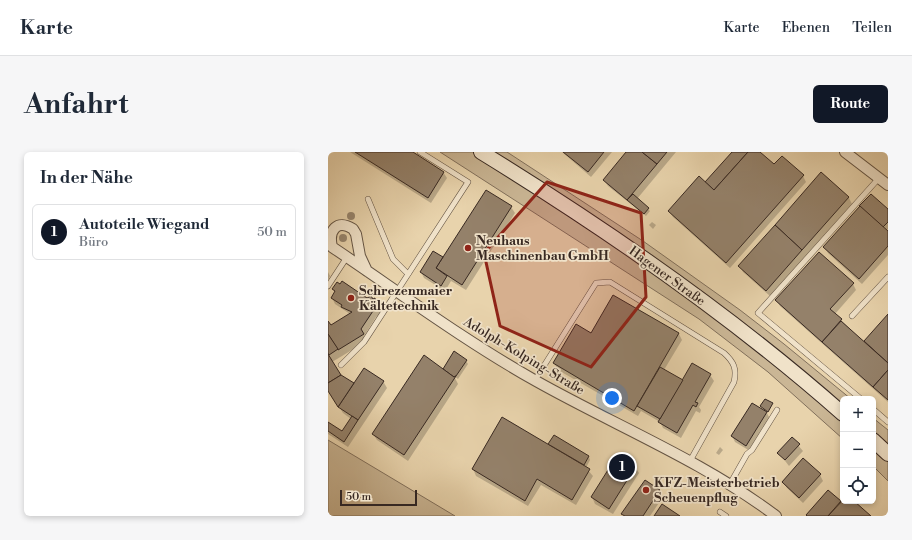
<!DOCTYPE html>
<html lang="de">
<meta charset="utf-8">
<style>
body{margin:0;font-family:"Libre Bodoni",serif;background:#f6f6f7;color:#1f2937}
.controls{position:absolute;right:12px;bottom:12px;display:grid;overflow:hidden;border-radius:6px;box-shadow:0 2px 6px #0003}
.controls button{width:36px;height:36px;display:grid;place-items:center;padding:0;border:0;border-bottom:1px solid #e0e1e3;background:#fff;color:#1f2937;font:20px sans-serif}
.scale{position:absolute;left:12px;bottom:10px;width:77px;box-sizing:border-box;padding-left:4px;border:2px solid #382922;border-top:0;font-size:11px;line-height:14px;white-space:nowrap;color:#382922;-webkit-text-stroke:3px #f0e2c9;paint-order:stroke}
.you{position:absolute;left:284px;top:246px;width:14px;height:14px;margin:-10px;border:3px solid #fff;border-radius:50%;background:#1a73e8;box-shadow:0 0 0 6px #1a73e833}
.badge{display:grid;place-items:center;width:26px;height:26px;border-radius:50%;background:#111827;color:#fff;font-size:13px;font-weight:700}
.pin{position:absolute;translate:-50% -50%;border:2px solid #fff;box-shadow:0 1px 4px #0006}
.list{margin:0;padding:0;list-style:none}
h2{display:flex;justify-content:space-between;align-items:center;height:52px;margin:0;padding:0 16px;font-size:17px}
h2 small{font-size:13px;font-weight:400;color:#747a83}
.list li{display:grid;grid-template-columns:26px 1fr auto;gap:12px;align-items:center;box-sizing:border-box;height:56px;margin:0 8px 8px;padding:0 8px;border:1px solid #e0e1e3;border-radius:6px}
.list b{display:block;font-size:15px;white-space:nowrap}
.list p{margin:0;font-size:13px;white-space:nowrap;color:#747a83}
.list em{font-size:13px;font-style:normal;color:#747a83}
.icon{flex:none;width:22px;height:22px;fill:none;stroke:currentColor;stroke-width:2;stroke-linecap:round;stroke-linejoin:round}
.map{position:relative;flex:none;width:560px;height:364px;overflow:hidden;border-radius:6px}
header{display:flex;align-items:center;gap:24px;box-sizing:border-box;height:56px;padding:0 20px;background:#fff;border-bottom:1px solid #e0e1e3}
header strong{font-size:19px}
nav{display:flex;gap:22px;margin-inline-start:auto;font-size:14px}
.intro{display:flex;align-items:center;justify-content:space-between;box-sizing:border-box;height:96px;padding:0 24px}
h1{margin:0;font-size:28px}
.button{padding:10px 18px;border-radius:6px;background:#111827;color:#fff;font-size:14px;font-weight:700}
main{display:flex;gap:24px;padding:0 24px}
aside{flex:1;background:#fff;border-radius:6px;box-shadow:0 2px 6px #0003}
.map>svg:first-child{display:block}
.green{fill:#cab695;stroke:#81705c}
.shadow{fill:#0003}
.building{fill:#94816a;stroke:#382922}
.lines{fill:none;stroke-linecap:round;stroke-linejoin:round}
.service-casing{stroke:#645444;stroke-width:6}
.minor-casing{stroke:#645444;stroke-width:12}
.secondary-casing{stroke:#382922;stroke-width:16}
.service{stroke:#f0e2c9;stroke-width:5}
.minor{stroke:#f0e2c9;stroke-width:10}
.secondary{stroke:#f0e2c9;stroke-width:14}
.tree{fill:#97856d}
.marked{fill:#8f2418;fill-opacity:0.2;stroke:#8f2418;stroke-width:3;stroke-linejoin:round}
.poi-dot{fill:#8f2418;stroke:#f0e2c9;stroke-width:1.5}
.labels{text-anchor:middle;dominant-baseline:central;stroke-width:3.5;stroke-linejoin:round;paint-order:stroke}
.poi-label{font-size:13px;font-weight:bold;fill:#382922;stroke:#f0e2c9;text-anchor:start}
.street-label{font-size:13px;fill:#382922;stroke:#f0e2c9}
</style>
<header>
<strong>Karte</strong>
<nav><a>Karte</a><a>Ebenen</a><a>Teilen</a></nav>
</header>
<div class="intro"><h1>Anfahrt</h1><a class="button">Route</a></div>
<main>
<aside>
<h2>In der Nähe<small></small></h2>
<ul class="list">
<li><span class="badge">1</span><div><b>Autoteile Wiegand</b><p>Büro</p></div><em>50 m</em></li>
</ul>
</aside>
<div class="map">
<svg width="560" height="364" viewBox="0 0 560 364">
<rect width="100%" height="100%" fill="#e8d3ac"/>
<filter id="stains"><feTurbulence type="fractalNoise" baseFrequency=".005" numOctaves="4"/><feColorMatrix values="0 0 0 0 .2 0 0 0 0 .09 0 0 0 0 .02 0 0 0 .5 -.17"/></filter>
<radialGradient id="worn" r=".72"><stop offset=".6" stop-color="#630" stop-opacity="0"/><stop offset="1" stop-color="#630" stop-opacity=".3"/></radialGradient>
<g class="green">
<path d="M112,0H179L315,89L412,158L456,192L523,247H515V287L440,220L371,167Z"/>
<path d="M545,266L560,278V329L545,314Z"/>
<path d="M0,288L127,364H0Z"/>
</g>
<g class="shadow">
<path d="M22,0H83L115,20L119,26L103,51Z"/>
<path d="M234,0H284L263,25Z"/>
<path d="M299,0H348L309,47L322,59L318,64L280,34L276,28Z"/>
<path d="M406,0H431L446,14L475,24L478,30L402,116L345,65L341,59L381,34Z"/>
<path d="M493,22L521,46L524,52L442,144L415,120L412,114Z"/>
<path d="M183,55L187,61L138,138L123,129L117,139L96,126L93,120L105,100L115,107Z"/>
<path d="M560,58V77L558,79L560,81V103L534,132L500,101L497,95Z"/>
<path d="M324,70L328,73L325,77L321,73Z"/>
<path d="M0,120L2,124L0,128Z"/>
<path d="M525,132L528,138L507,162L536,191L560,164V250L452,154L449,148Z"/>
<path d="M5,137L44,148L46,147L53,162L48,165L36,184L39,189L4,210L12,223L26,232L55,229L59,236L20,295L0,282V271L14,280L23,267L15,261L0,238V170L3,174L22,162L7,152L4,146L7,141Z"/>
<path d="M285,144L351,182L354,188L336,218L355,229L382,223L386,229L371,255L373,258L372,261L368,259L353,286L335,276L332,270L313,259L310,264L230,218L226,211L263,182Z"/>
<path d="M138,209L140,212L130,227L126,224L130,232L80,309L49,288L45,282L115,219Z"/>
<path d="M424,252L439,261L442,267L422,299L407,290L404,284Z"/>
<path d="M226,285L261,305L262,308L258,316L265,324L248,353L213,333L200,354L148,324L145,317L223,295L221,292Z"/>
<path d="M464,286L475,299L461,314L451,301Z"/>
<path d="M392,295L395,298L391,303L388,301Z"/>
<path d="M307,315L311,321L285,362L267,352L264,345Z"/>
<path d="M492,323L495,329L475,351L459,336L455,330Z"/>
<path d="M317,329L332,339L335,345L322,364H296L294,362Z"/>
</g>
<g class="building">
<path d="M27,0H85L116,20L100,46Z"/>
<path d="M235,0H276L260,20Z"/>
<path d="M298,0H314L329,12L299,48L275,28Z"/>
<path d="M314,0H339L329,12Z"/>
<path d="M404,0H420L386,38L377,30Z"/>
<path d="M420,0H432L446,12L454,4L476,23L398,111L340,59L371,24L386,38Z"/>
<path d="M493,20L521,45L474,98L447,73Z"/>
<path d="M158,38L184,54L134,133L108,116Z"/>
<path d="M305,42L321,56L316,62L299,48Z"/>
<path d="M543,42L560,57V70L555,75L531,54Z"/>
<path d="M532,54L560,79V94L531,127L495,95Z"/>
<path d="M447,73L474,98L438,139L410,114Z"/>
<path d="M105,99L115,105L108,116L119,124L113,134L92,120Z"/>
<path d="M491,100L526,131L502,157L514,167L494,190L447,148Z"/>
<path d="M14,129L39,146L43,144L45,147L47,146L50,156L45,159L33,177L36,182L10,198L0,182V169L3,173L24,160L13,155L14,153L3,146L7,139L4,137L9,130L12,132Z"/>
<path d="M285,143L351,181L306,259L225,211L248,172L263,181Z"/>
<path d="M560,162V211L536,189Z"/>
<path d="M513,169L560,211V218L545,235L494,190Z"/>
<path d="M0,182L10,197L1,203L0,201Z"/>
<path d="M126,199L139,208L128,224L126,225L115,217Z"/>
<path d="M0,202L13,223L0,231Z"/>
<path d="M96,203L126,225L128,224L76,303L44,282Z"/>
<path d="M364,211L383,222L367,250L370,251L368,255L365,253L349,281L330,270Z"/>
<path d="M332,215L355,228L332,267L309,254Z"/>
<path d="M36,216L56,229L30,268L10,255Z"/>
<path d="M560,218V248L545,235Z"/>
<path d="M13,223L26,231L10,255L0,239V231Z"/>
<path d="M437,247L445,251L440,260L432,254Z"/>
<path d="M424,251L439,260L418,294L403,284Z"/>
<path d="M24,264L30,268L16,290L0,279V270L14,279Z"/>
<path d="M174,265L262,317L244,348L209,327L197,349L144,317Z"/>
<path d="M226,283L261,304L256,313L220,292Z"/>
<path d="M464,285L472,292L457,308L449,301Z"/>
<path d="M290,302L308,314L281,357L263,345Z"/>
<path d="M475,306L493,322L471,346L454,330Z"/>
<path d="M317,328L332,338L315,364H297L293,362Z"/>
<path d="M500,338L513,349L500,364H479L478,363Z"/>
<path d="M515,348L526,349L543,364H500Z"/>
<path d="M334,352L352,364H326Z"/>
</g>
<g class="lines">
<defs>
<g id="service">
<path d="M40,47L65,107L80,122"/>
<path d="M0,134L19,105"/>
<path d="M524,164L560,125"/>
<path d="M13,213L36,190L140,30L92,0"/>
<path d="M207,228L268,131L282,130L396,201C406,210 409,217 406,230L362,309"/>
<path d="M533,247L430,161L551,26"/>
<path d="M545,257L560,270"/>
<path d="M402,332L419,302L424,298L449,258"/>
<path d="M392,360L398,364"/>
</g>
<g id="minor">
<path d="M517,0L560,33"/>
<path d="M39,119L32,104L28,82L25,77C9,67 0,78 4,95C71,140 137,189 208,229C288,274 375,309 448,364"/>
</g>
<g id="secondary">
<path d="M153,0C280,78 403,163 515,262"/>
<path d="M545,288L560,302"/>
</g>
</defs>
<use href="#service" class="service-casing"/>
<use href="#minor" class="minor-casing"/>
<use href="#secondary" class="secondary-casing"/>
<use href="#service" class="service"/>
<use href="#minor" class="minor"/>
<use href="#secondary" class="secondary"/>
</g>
<g class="tree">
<circle cx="23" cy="64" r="4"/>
<circle cx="15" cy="86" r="4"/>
</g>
<path class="marked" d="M219,30L313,61L318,145L263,215L172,174L156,101Z"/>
<g class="poi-dot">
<circle cx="140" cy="96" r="4"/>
<circle cx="23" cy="146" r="4"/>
<circle cx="318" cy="338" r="4"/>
</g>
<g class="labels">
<g class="poi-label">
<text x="148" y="89">Neuhaus<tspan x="148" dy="15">Maschinenbau GmbH</tspan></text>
<text x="31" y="139">Schrezenmaier<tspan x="31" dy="15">Kältetechnik</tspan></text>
<text x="326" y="331">KFZ-Meisterbetrieb<tspan x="326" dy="15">Scheuenpflug</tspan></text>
</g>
<g class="street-label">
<text transform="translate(339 124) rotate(36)">Hagener Straße</text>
<text transform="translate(196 204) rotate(31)">Adolph-Kolping-Straße</text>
</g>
</g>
<rect width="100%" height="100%" filter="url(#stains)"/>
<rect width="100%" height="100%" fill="url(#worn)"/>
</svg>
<div class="controls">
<button>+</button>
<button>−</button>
<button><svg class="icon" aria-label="locate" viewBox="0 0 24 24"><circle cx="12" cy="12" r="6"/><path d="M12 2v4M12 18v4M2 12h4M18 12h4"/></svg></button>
</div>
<div class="scale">50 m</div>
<div class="you"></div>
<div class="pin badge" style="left:294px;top:315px">1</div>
</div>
</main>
